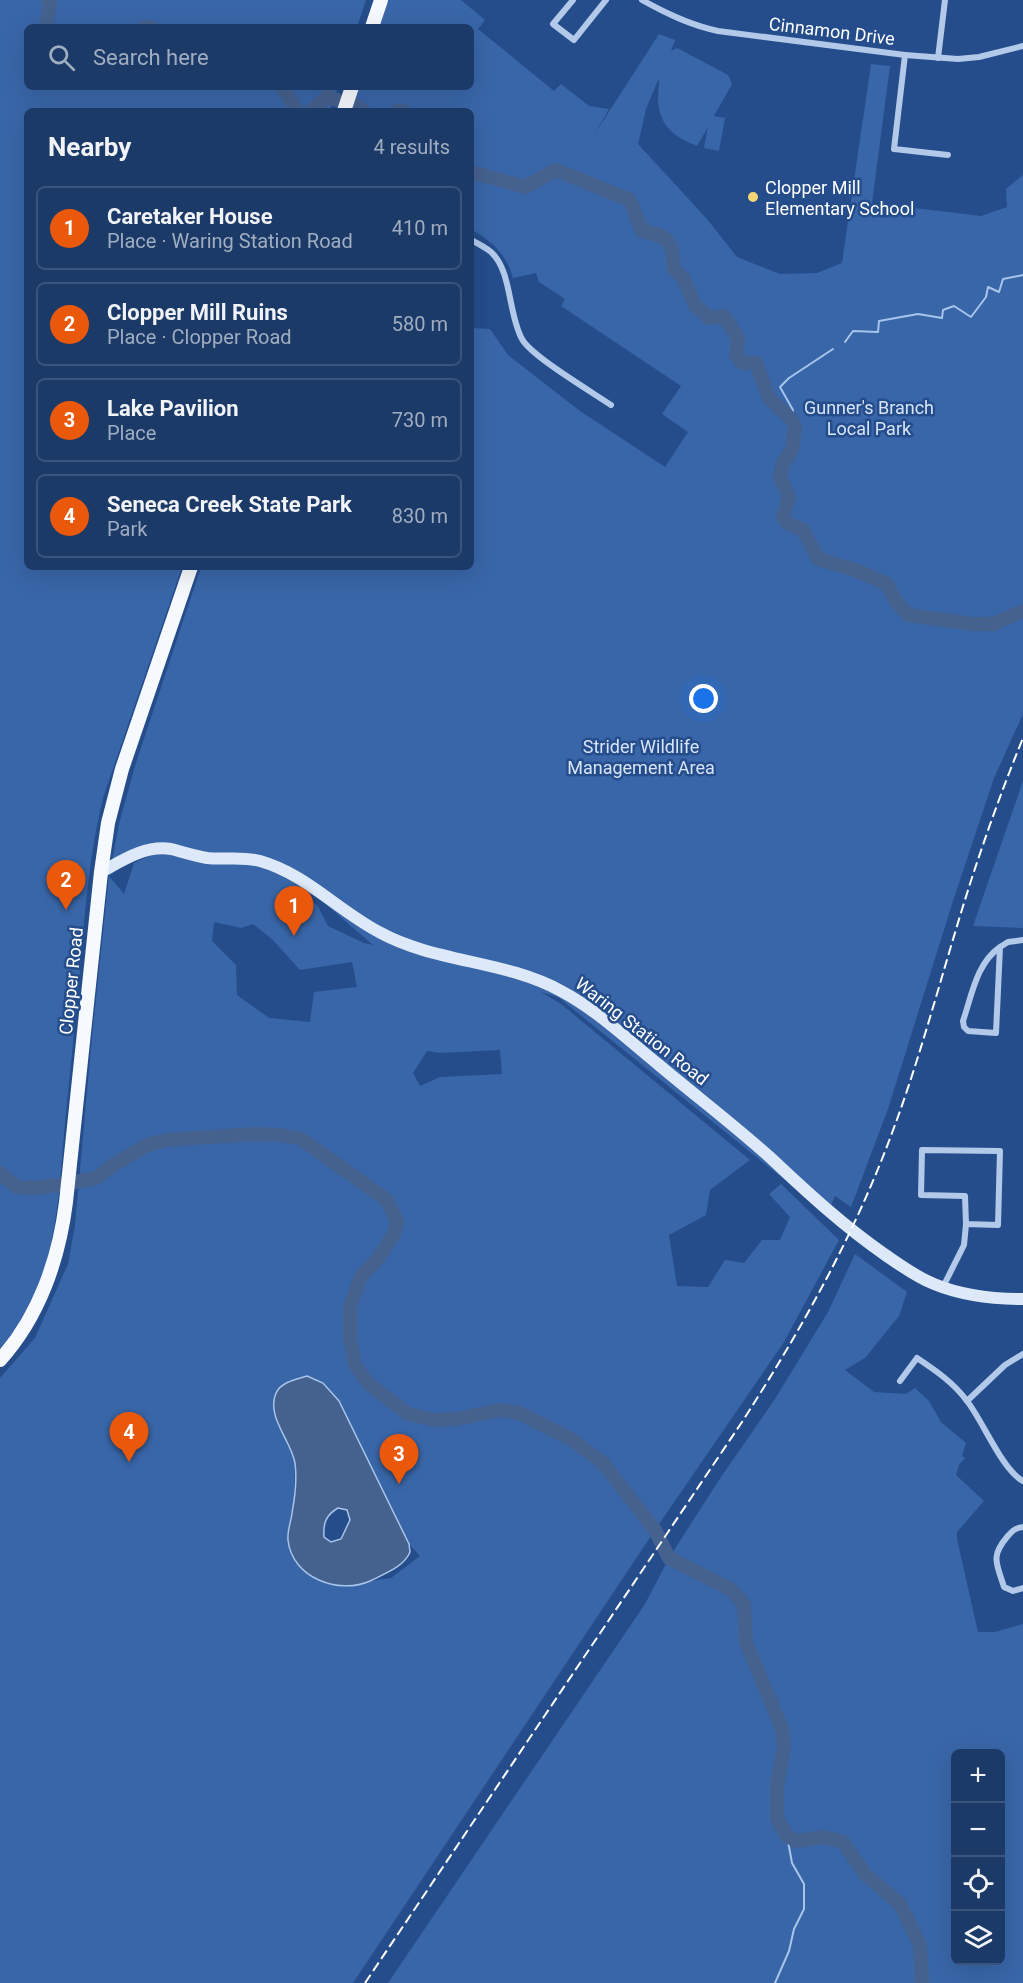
<!DOCTYPE html>
<meta charset="utf-8">
<style>
body{margin:0;font-family:Roboto,sans-serif;background:#25416e;color:#f1f3f6}
.controls{position:absolute;right:18px;bottom:18px;display:grid;overflow:hidden;border-radius:9px;box-shadow:0 6px 24px #0002}
.controls button{width:54px;height:54px;display:grid;place-items:center;padding:0;border:0;border-bottom:2px solid #3a547c;background:#1c3a68;color:#f1f3f6;font:30px sans-serif}
.you{position:absolute;left:704px;top:699px;width:21px;height:21px;margin:-15px;border:4px solid #fff;border-radius:50%;background:#1a73e8;box-shadow:0 0 0 9px #1a73e833}
.badge{display:grid;place-items:center;width:39px;height:39px;border-radius:50%;background:#ea580c;color:#fff;font-size:20px;font-weight:700}
.pin{position:absolute;translate:-50% -50px;filter:drop-shadow(0 2px 3px #0008)}
.pin::after{content:'';position:absolute;top:32px;width:21px;height:18px;background:inherit;clip-path:polygon(0 0,100% 0,50% 100%)}
.list{margin:0;padding:0;list-style:none}
h2{display:flex;justify-content:space-between;align-items:center;height:78px;margin:0;padding:0 24px;font-size:26px}
h2 small{font-size:20px;font-weight:400;color:#a0adc0}
.list li{display:grid;grid-template-columns:39px 1fr auto;gap:18px;align-items:center;box-sizing:border-box;height:84px;margin:0 12px 12px;padding:0 12px;border:2px solid #3a547c;border-radius:9px}
.list b{display:block;font-size:22px;white-space:nowrap}
.list p{margin:0;font-size:20px;white-space:nowrap;color:#a0adc0}
.list em{font-size:20px;font-style:normal;color:#a0adc0}
.icon{flex:none;width:33px;height:33px;fill:none;stroke:currentColor;stroke-width:2;stroke-linecap:round;stroke-linejoin:round}
.map{position:relative;flex:none;width:1023px;height:1983px;overflow:hidden}
.search{position:absolute;background:#1c3a68;box-shadow:0 6px 24px #0002;left:24px;top:24px;width:450px;height:66px;display:flex;align-items:center;gap:15px;box-sizing:border-box;padding:0 21px;border-radius:9px;color:#a0adc0;font-size:22px}
.panel{position:absolute;background:#1c3a68;box-shadow:0 6px 24px #0002;left:24px;top:108px;width:450px;height:462px;border-radius:9px}
.map>svg:first-child{display:block}
.green{fill:#3966a8;fill-rule:evenodd}
.water{fill:#45618e;stroke:#a7c4eb;stroke-width:1.5;fill-rule:evenodd}
.lines{fill:none;stroke-linecap:round;stroke-linejoin:round}
.stream{stroke:#a7c4eb;stroke-width:2}
.river{stroke:#45618e;stroke-width:14}
.street{stroke:#b2c9ea;stroke-width:6}
.secondary{stroke:#dde8f8;stroke-width:12}
.primary{stroke:#f6f9fe;stroke-width:14}
.rail{stroke:#fff;stroke-width:2;stroke-dasharray:10 4.5;stroke-linecap:butt}
.poi-dot{fill:#f4d576;stroke:#254d8b;stroke-width:2}
.labels{text-anchor:middle;dominant-baseline:central;stroke-width:5;stroke-linejoin:round;paint-order:stroke}
.street-label{font-size:18px;fill:#fff;stroke:#254d8b}
.poi-label{font-size:18px;fill:#fff;stroke:#254d8b;text-anchor:start}
.park-label{font-size:18px;fill:#d7e4f8;stroke:#254d8b}
</style>
<div class="map">
<svg width="1023" height="1983" viewBox="0 0 1023 1983">
<rect width="100%" height="100%" fill="#254d8b"/>
<g class="green">
<path d="M0,0H366L357,27H27V87H338L330,111H27V567H182L103,798C89,855 85,912 80,970C76,1017 71,1064 66,1111C58,1194 60,1283 0,1348Z"/>
<path d="M388,0H461L485,20L478,29L554,91L561,84L589,106L609,109L594,135L659,34L675,40L671,51L677,48L728,75L732,84L714,116L725,118L719,151L704,148L708,127L697,146C675,137 661,128 658,102C658,94 659,85 659,78L646,109L638,144L707,219L737,257L780,274L817,273L842,263L871,64L890,66L872,203L981,216L1007,207L1006,189L1023,175V714L994,778L952,904L888,1109L851,1207L835,1196L827,1214L558,997L541,992L561,1004L750,1160L710,1190L706,1215L669,1235L677,1286L708,1287L725,1260L744,1263L762,1240H780L790,1217L769,1194L781,1184L839,1240L784,1342L655,1530L353,1983H0V1378L35,1338L68,1264L75,1225L92,1037L109,876L119,824L135,766L201,567H471V328L490,329L508,355L580,411L665,467L688,432L662,414L681,386L561,306L565,299L539,282L536,273L513,278C506,253 492,242 471,229V111H352L359,87H471V27H379ZM137,855L147,857L134,863L124,894L109,876ZM297,892L315,895L373,945L364,943L328,926L317,905ZM214,922L241,928L253,924L273,940L300,970L352,962L357,987L314,992L310,1022L269,1018L237,995L236,965L212,941ZM500,1050L502,1074L440,1077L420,1086L413,1073L427,1051L440,1053ZM339,1401L409,1544L420,1556L391,1578L343,1585L287,1538L294,1498L295,1462L275,1415Z"/>
<path d="M1023,781V928L973,926Z"/>
<path d="M855,1254L907,1292L899,1316L865,1358L845,1370L874,1392L906,1394L915,1388L929,1401L941,1422L966,1443L962,1456L965,1458L959,1465L956,1475L984,1501L957,1532V1539L978,1632H995L1023,1624V1983H388L645,1604L669,1558L721,1477L775,1399L828,1312ZM956,1754H1000V1960H956Z"/>
</g>
<path class="water" d="M307,1376L323,1383L339,1401L409,1544L410,1552C404,1567 384,1574 370,1581C339,1595 292,1578 288,1540C287,1531 291,1522 292,1513C295,1497 297,1478 295,1463C291,1440 266,1417 276,1393C281,1382 297,1379 307,1376ZM338,1508L347,1510L350,1520L341,1539L331,1542L324,1537C323,1523 326,1515 338,1508Z"/>
<g class="lines">
<g class="stream">
<path d="M845,342L853,331L878,332L879,321L918,314L942,318L943,310L954,306L971,317L986,297L988,287L999,292L1003,279L1023,275"/>
<path d="M792,420L793,410L780,387L789,378L833,349"/>
<path d="M775,1983L789,1951L794,1929L804,1909V1884L792,1863L787,1836"/>
</g>
<g class="river">
<path d="M46,27L50,3L48,0"/>
<path d="M144,27H151"/>
<path d="M282,87L297,111"/>
<path d="M356,105L364,111"/>
<path d="M311,111L327,97L337,100"/>
<path d="M397,111H404"/>
<path d="M471,172L525,187L556,170L630,200L642,231C670,236 672,241 674,269L684,279L695,305L709,318L724,316L738,338L736,355L742,363H756L769,398L792,420L795,427L792,450L783,463L780,477L789,497L783,517L787,523L803,530L818,559L855,570L887,584L895,600L908,615L973,624H993L1023,611"/>
<path d="M0,1173L17,1187L34,1188L59,1185L96,1178L112,1166L147,1145L167,1140L253,1134L281,1135L301,1139L387,1200L397,1222L394,1234L377,1260L361,1276L350,1307V1339L355,1365L368,1383L408,1414L435,1420L457,1419L500,1410L519,1413L571,1439L603,1463L655,1530L669,1558L730,1589L744,1604L746,1642L782,1729L784,1746L777,1786V1818L787,1836L797,1841L824,1837L843,1842L865,1874L900,1904L920,1945L922,1983"/>
</g>
<g class="street">
<path d="M573,0L553,24L574,40L606,0"/>
<path d="M642,0C667,14 690,25 718,31L905,55L958,59L979,57L1023,46"/>
<path d="M905,55L894,149L948,155"/>
<path d="M938,58L945,0"/>
<path d="M471,240C477,243 485,247 491,252C512,271 508,314 522,339C531,356 592,392 611,405"/>
<path d="M1000,947C976,964 972,995 963,1021L964,1027L968,1031L996,1033L1000,947L1008,942L1023,940"/>
<path d="M943,1287L964,1245L966,1224L998,1225L1000,1151L922,1150L921,1195L965,1196L966,1224"/>
<path d="M900,1381L917,1358C935,1370 954,1383 967,1401C983,1421 1002,1470 1023,1481"/>
<path d="M967,1401L1005,1365L1023,1354"/>
<path d="M1023,1527C1015,1528 1012,1531 1007,1537C990,1557 997,1564 1004,1587L1013,1591L1023,1588"/>
</g>
<path class="secondary" d="M101,872C123,860 145,845 171,849C183,852 195,856 207,858C225,860 242,856 260,861C306,874 337,910 379,932C435,963 505,960 561,991C597,1010 628,1040 659,1065C697,1097 737,1127 774,1161C809,1194 844,1226 884,1254C900,1265 916,1277 934,1284C963,1296 992,1299 1023,1299"/>
<g class="primary">
<path d="M372,27L381,0"/>
<path d="M344,111L352,87"/>
<path d="M0,1360C39,1317 59,1259 66,1202L101,872L108,823L122,769L191,567"/>
</g>
<path class="rail" d="M365,1983L742,1422C801,1330 854,1236 892,1133C922,1053 943,969 969,887C985,837 1003,787 1023,738"/>
</g>
<circle class="poi-dot" cx="753" cy="197" r="6"/>
<g class="labels">
<g class="street-label">
<text transform="translate(832 31) rotate(7)">Cinnamon Drive</text>
<text transform="translate(71 981) rotate(-84)">Clopper Road</text>
<text transform="translate(642 1031) rotate(38)">Waring Station Road</text>
</g>
<g class="poi-label">
<text x="765" y="187">Clopper Mill<tspan x="765" dy="21">Elementary School</tspan></text>
</g>
<g class="park-label">
<text x="869" y="407">Gunner's Branch<tspan x="869" dy="21">Local Park</tspan></text>
<text x="641" y="746">Strider Wildlife<tspan x="641" dy="21">Management Area</tspan></text>
</g>
</g>
</svg>
<div class="controls">
<button>+</button>
<button>−</button>
<button><svg class="icon" aria-label="locate" viewBox="0 0 24 24"><circle cx="12" cy="12" r="6"/><path d="M12 2v4M12 18v4M2 12h4M18 12h4"/></svg></button>
<button><svg class="icon" aria-label="layers" viewBox="0 0 24 24"><path d="M12 4l9 5-9 5-9-5zM3 14l9 5 9-5"/></svg></button>
</div>
<div class="you"></div>
<div class="pin badge" style="left:294px;top:936px">1</div>
<div class="pin badge" style="left:66px;top:910px">2</div>
<div class="pin badge" style="left:399px;top:1484px">3</div>
<div class="pin badge" style="left:129px;top:1462px">4</div>
<div class="search"><svg class="icon" aria-label="search" viewBox="0 0 24 24"><circle cx="10" cy="10" r="6"/><path d="M15 15l6 6"/></svg>Search here</div>
<section class="panel">
<h2>Nearby<small>4 results</small></h2>
<ul class="list">
<li><span class="badge">1</span><div><b>Caretaker House</b><p>Place · Waring Station Road</p></div><em>410 m</em></li>
<li><span class="badge">2</span><div><b>Clopper Mill Ruins</b><p>Place · Clopper Road</p></div><em>580 m</em></li>
<li><span class="badge">3</span><div><b>Lake Pavilion</b><p>Place</p></div><em>730 m</em></li>
<li><span class="badge">4</span><div><b>Seneca Creek State Park</b><p>Park</p></div><em>830 m</em></li>
</ul>
</section>
</div>
